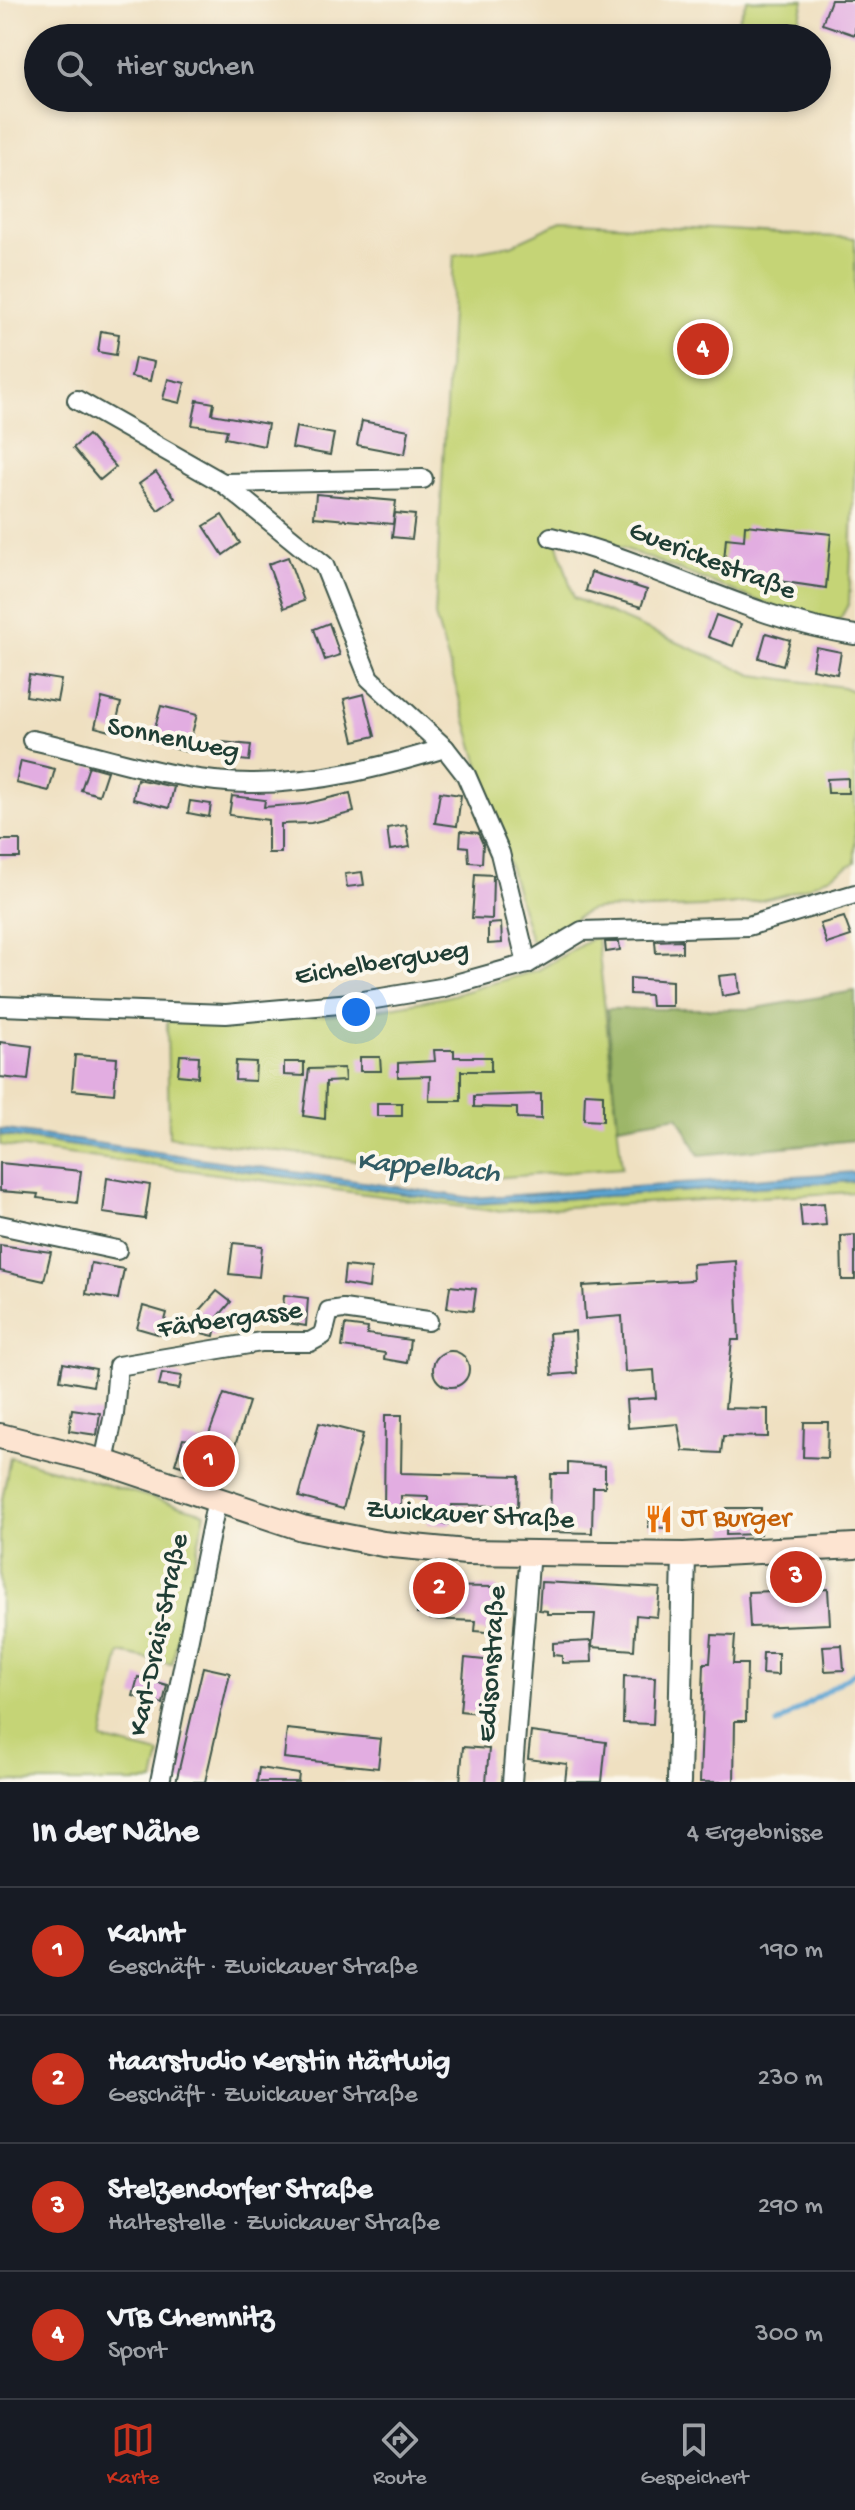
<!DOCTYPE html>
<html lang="de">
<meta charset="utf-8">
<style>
body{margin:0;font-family:"Gochi Hand",sans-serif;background:#20242c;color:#f1f3f6}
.you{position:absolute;left:356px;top:1012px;width:28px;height:28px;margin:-20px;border:6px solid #fff;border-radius:50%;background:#1a73e8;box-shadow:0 0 0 12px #1a73e833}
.badge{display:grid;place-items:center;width:52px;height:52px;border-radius:50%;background:#c8321e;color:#fff;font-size:26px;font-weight:700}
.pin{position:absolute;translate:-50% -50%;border:4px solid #fff;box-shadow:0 2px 8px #0006}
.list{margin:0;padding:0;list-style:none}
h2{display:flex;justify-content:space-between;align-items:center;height:104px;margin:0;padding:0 32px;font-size:34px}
h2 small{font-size:26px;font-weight:400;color:#9ea1a6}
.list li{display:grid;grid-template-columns:52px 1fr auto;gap:24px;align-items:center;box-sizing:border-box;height:128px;padding:0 32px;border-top:2px solid #363941}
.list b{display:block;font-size:30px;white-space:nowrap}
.list p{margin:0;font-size:26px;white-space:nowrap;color:#9ea1a6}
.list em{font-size:26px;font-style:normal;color:#9ea1a6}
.icon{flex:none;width:44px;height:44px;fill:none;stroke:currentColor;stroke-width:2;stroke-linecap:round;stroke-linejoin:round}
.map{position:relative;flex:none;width:855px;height:1782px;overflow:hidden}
.search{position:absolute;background:#171b24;box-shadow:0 4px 12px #0003;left:24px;right:24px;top:24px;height:88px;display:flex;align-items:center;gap:20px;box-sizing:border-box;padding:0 28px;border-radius:44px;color:#9ea1a6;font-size:30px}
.sheet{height:616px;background:#171b24}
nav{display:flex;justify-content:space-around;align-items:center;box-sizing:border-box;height:112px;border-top:2px solid #363941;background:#171b24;font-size:22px;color:#9ea1a6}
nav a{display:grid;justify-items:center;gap:4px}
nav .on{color:#c8321e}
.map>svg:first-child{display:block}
.green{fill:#c5d476;stroke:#728855;stroke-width:2}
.forest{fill:#9cb667;stroke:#5e7a4e;stroke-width:2}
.water{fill:#5ca4d3;stroke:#3e7084;stroke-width:2}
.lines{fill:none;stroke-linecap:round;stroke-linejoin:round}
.stream{stroke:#5ca4d3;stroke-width:5}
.building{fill:#e2ade1}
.minor-casing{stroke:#3e5549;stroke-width:22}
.tertiary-casing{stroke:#3e5549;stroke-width:26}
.secondary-casing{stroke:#3e5549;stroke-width:28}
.minor{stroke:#fff;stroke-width:18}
.tertiary{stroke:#fff;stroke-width:22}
.secondary{stroke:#fde4d1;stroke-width:24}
.labels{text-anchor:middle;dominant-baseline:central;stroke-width:8;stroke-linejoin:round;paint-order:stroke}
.street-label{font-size:28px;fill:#1f3d34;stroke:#fbf7ec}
.food-label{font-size:28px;fill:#c56008;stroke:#fbf7ec;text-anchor:start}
.water-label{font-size:30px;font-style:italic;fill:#315c64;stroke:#fbf7ec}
</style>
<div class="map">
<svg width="855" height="1782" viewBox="0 0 855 1782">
<rect width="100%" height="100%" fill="#fbf7ec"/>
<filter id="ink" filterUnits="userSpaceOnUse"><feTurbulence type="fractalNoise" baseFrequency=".0125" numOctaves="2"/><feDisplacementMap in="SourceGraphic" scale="16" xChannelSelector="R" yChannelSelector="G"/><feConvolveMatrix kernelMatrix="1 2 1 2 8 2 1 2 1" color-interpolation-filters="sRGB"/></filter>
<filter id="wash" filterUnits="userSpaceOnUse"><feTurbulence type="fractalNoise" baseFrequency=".006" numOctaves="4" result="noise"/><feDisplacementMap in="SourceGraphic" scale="32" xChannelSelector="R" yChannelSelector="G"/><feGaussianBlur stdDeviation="1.8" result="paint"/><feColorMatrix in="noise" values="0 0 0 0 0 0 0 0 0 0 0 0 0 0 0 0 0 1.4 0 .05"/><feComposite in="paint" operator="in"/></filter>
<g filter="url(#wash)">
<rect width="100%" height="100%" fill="#efe0c1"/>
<g class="green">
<path d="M747,0H804L795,38H730Z"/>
<path d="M561,222L855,238V461L849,603L840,619L816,623L623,548L554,531L574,598L753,675L843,687L855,692V862C785,907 729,906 649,909C635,910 600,906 588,911C564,921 561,944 531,940L435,616L454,255L511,245Z"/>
<path d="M597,936L622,1168L491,1178L169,1137L167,1021L227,1023L358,1013L446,997L538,970Z"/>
<path d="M0,1135L474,1204L855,1181V1192L492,1211L0,1145Z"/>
<path d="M10,1457L205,1513L172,1664L120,1653L102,1740L160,1754L154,1782H0V1511Z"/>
</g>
<path class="forest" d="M855,991V1140L699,1155L678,1116L618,1126L607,1009H751Z"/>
<path class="water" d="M0,1129L472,1198L855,1172V1181L474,1204L0,1135Z"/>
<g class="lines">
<path class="stream" d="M777,1724L855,1672"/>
</g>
<g id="blocks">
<g class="building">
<path d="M831,0H855V35L822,24Z"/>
<path d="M101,331L119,334L116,355L98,352Z"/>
<path d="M135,358L154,362L150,381L131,377Z"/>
<path d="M168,379L185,383L180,403L163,399Z"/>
<path d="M197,400L214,403L212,414L268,424L264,446L225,438L227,430L192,425Z"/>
<path d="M362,421L409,430L405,454L357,445Z"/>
<path d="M296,427L334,434L330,455L292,448Z"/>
<path d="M88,435L116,467L100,480L73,448Z"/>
<path d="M156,472L175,498L158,510L139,484Z"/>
<path d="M316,494L396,501L393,524L314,517Z"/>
<path d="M395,513L415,515L412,539L392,537Z"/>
<path d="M222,515L240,543L223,555L204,526Z"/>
<path d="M745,525L831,534L826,588L723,573L726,538L744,540Z"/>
<path d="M288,557L304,601L284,608L268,564Z"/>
<path d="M591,572L647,590L641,607L586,591Z"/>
<path d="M716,615L741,624L733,646L708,637Z"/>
<path d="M329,623L340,655L325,660L314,629Z"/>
<path d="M766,633L790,640L783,665L759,658Z"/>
<path d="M816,647L841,652L837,674L812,669Z"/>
<path d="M29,675L61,680L57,701L26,696Z"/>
<path d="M364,694L375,736L354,741L344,699Z"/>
<path d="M102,698L121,703L114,732L95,727Z"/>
<path d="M161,706L197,715L187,752L151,742Z"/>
<path d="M222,742L251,745L249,761L221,758Z"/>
<path d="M21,761L55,769L49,791L16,783Z"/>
<path d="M89,766L107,771L99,795L81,790Z"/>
<path d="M848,778V793H828L827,779Z"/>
<path d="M137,779L174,787L169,808L133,799Z"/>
<path d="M440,792L461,795L457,826L435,823Z"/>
<path d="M350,793L354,812L311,823L281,824V853H268V820L229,815L232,796L265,800L264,807L304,804Z"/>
<path d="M190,801L211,804L209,817L188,813Z"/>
<path d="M406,825L410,847L390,850L387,828Z"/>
<path d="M461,831L478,833L483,844L482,863L469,862L468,847L460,846Z"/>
<rect x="0" y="840" width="20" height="18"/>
<path d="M362,872L364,885L347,887L345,874Z"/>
<path d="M475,874L493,875L492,919L472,918Z"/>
<path d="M844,917L851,936L827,944L820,924Z"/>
<path d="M501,923L502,943L488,944V924Z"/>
<path d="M682,940V952L656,953L655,941Z"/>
<path d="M605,942H619L620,950L606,952Z"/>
<path d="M738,974L740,993L722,996L719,976Z"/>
<path d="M630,978L672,981V1006H651L650,995L630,994Z"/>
<path d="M0,1042L32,1046L28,1080L0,1077Z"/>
<path d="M434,1050H454V1057H491V1071H461V1101H429L430,1076L398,1077V1063L435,1061Z"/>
<path d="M75,1055L117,1058L114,1094L72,1090Z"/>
<path d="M180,1055L199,1056L198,1077L178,1075Z"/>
<path d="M360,1057H380L381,1071H360Z"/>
<path d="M236,1061L256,1062L255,1081L235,1080Z"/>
<path d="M284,1062H304V1076L284,1075Z"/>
<path d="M344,1068L345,1081L326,1082L325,1119L303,1116L309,1069Z"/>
<path d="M585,1093L603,1094V1121L584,1120Z"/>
<path d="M541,1094V1119L517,1118V1108L474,1107V1096Z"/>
<rect x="377" y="1103" width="25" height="13"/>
<path d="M0,1163L81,1171L77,1203L37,1198L38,1194L0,1191Z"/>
<path d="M107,1178L150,1185L145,1219L103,1213Z"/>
<path d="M824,1203L826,1225L802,1227L800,1205Z"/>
<path d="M855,1235V1280H842L841,1236Z"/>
<path d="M233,1243L262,1246L259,1277L229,1274Z"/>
<path d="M0,1245L51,1252L44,1281L0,1271Z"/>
<path d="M736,1261L739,1340H732L725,1408L768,1409V1437L723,1436L721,1453L683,1451L678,1424L628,1428L626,1400L656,1398L654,1370L625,1372L622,1316L585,1319L583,1286L693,1280L692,1264Z"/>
<path d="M91,1263L124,1269L118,1299L86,1294Z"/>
<path d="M345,1266L371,1269L369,1288L343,1284Z"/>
<path d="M450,1286L476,1289L473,1311L447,1308Z"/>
<path d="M217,1291L231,1302L218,1317L214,1336L193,1331L196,1315Z"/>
<path d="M284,1295L308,1298L306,1326L282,1322Z"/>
<path d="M143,1306L167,1313L161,1335L137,1328Z"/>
<path d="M345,1325L368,1328L367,1334L410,1340L407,1363L384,1359L385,1353L342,1347Z"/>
<path d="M575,1331L577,1373L552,1375L549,1333Z"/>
<circle cx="451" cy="1369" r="18"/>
<path d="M63,1363L96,1369L93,1386L60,1380Z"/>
<path d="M162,1373L182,1376L179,1389L159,1386Z"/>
<path d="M224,1394L249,1402L232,1455L217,1451L210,1475L175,1464L183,1439L206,1442Z"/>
<path d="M72,1409L100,1413L97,1435L69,1431Z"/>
<path d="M385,1415H402L401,1473L519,1476L518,1506L452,1505V1524H428V1497L401,1496V1512H384Z"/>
<path d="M804,1422H828L827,1458L803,1457Z"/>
<path d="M319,1423L363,1434L343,1509L299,1497Z"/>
<path d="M568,1463L605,1466V1487H593L592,1533L550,1532L551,1474H568Z"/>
<path d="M727,1508H761L760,1534L726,1535Z"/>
<path d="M650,1509L667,1510L666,1528L649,1527Z"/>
<path d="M541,1582L660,1588L657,1617L636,1615L634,1650L592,1647L595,1614H547V1611L539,1610Z"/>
<path d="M417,1586L496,1587L500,1592L497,1633L475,1631L476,1621L430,1619V1614H417Z"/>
<path d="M828,1589L830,1624L750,1627L748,1592Z"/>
<path d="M712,1635L735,1636L733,1664H747L746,1721H735L734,1782H700L704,1663H710Z"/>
<path d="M591,1641L592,1662L562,1663V1656L553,1655V1643Z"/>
<path d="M842,1645L844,1670L825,1671L823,1646Z"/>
<path d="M763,1653H778V1675L762,1674Z"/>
<path d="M465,1658L493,1661L488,1714L460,1711Z"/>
<path d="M203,1667L230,1673L205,1782H176Z"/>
<path d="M624,1676L655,1677L653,1724L623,1723Z"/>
<path d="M138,1677L167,1685L163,1704L133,1696Z"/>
<path d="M287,1729L381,1739L378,1768L284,1758Z"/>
<path d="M531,1732L606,1742L602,1782H565L567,1764L528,1759Z"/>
<path d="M463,1747L489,1749L486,1782H460Z"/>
<path d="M259,1768L299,1774L298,1782H257Z"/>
</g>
</g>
</g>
<g filter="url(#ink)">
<use href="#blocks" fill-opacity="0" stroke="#3e5549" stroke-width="2"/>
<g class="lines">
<defs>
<g id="minor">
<path d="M77,400L223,483L324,565L369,678L445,748L466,775L500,853L527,964"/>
<path d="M223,483L423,479"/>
<path d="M551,537C656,562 748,619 855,635"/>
<path d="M32,740C104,755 179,784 254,783C319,783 383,767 445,748"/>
<path d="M0,1006L226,1014L351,1003L441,988L527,964L582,931L748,926L855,894"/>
<path d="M0,1225L117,1250"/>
<path d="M104,1462L114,1414L118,1366L261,1342H310L323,1335L329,1311L343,1309L428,1321"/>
<path d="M160,1782L217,1499"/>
<path d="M512,1782L530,1551"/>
</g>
<path id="tertiary" d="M679,1782L684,1555"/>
<path id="secondary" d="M0,1436L104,1462L302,1528L383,1544L466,1552L684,1555L855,1546"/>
</defs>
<use href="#minor" class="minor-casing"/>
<use href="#tertiary" class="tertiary-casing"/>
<use href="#secondary" class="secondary-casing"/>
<use href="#minor" class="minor"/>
<use href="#tertiary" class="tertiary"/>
<use href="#secondary" class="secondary"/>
</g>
</g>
<defs>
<symbol id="restaurant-bare" viewBox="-9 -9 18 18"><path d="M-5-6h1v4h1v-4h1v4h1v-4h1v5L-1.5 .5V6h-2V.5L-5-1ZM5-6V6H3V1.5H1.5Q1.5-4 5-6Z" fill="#e8710a" stroke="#fbf7ec" stroke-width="2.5" paint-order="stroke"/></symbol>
</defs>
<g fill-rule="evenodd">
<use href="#restaurant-bare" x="639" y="1499" width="40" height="40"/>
</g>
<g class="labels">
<g class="street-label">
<text transform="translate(712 562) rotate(21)">Guerickestraße</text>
<text transform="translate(173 740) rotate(11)">Sonnenweg</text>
<text transform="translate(382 964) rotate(-9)">Eichelbergweg</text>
<text transform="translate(230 1321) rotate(-8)">Färbergasse</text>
<text transform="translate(470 1516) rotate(3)">Zwickauer Straße</text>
<text transform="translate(160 1635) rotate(-78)">Karl-Drais-Straße</text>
<text transform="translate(493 1664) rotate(-86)">Edisonstraße</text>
</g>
<g class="food-label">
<text x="681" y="1519">JT Burger</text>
</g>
<g class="water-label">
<text transform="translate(428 1169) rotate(5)">Kappelbach</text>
</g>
</g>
</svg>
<div class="you"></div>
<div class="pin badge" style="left:209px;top:1461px">1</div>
<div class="pin badge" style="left:439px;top:1588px">2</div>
<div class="pin badge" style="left:796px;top:1577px">3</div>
<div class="pin badge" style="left:703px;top:349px">4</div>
<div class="search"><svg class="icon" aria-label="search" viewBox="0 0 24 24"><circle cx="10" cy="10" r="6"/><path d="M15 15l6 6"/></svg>Hier suchen</div>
</div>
<section class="sheet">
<h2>In der Nähe<small>4 Ergebnisse</small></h2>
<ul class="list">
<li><span class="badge">1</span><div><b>Kahnt</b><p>Geschäft · Zwickauer Straße</p></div><em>190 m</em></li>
<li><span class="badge">2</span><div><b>Haarstudio Kerstin Härtwig</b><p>Geschäft · Zwickauer Straße</p></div><em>230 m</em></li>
<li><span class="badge">3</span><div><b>Stelzendorfer Straße</b><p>Haltestelle · Zwickauer Straße</p></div><em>290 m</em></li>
<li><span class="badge">4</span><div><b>VTB Chemnitz</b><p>Sport</p></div><em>300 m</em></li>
</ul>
</section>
<nav>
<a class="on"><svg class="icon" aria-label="map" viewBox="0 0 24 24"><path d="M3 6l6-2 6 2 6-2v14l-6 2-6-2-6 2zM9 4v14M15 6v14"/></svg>Karte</a>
<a><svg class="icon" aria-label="directions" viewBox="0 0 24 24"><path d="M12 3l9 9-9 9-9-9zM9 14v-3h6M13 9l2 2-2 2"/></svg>Route</a>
<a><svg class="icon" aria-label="saved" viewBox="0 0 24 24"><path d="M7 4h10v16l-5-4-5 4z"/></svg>Gespeichert</a>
</nav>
